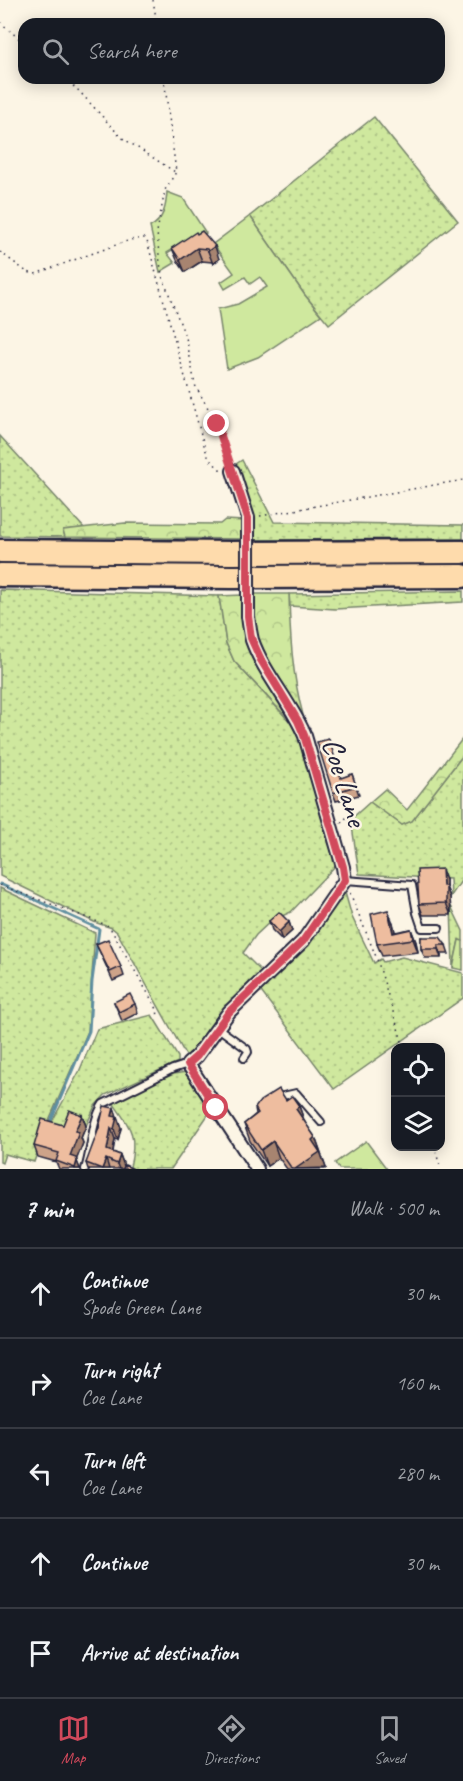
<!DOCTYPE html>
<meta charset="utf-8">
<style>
body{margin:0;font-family:Caveat,sans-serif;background:#242831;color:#f1f3f6}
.controls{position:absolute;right:18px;bottom:18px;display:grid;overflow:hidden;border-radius:12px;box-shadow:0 3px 15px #0003}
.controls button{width:54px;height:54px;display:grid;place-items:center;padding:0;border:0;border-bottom:2px solid #363941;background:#171b24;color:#f1f3f6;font:30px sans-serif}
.stop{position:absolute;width:18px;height:18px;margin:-14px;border:4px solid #d1495b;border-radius:50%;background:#fff}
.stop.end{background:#d1495b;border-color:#fff;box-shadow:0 2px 6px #0008}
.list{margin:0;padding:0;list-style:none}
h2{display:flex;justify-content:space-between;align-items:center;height:78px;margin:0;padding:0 24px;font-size:26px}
h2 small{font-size:20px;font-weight:400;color:#9ea1a6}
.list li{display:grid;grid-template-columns:39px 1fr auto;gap:18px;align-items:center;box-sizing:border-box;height:90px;padding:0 24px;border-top:2px solid #363941}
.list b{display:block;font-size:22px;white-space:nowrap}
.list p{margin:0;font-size:20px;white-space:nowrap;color:#9ea1a6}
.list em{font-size:20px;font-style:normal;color:#9ea1a6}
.icon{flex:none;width:33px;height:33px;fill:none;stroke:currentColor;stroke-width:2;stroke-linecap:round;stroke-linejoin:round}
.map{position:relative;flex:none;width:463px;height:1169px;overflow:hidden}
.search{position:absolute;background:#171b24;box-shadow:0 3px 15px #0003;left:18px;right:18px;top:18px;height:66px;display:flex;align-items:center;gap:15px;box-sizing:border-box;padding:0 21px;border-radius:18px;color:#9ea1a6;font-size:22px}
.sheet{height:528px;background:#171b24}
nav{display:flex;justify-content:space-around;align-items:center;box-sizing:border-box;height:84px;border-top:2px solid #363941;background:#171b24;font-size:16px;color:#9ea1a6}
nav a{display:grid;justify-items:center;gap:3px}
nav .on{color:#d1495b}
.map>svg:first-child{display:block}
.grass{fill:url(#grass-dots);stroke:#78856c;stroke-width:1.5}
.forest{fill:url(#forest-crowns);stroke:#78856c;stroke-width:1.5}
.garden{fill:#cfe89e;stroke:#78856c;stroke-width:1.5}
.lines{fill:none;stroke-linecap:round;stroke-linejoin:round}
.stream{stroke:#5e8e9f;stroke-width:3}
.service-casing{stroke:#22223b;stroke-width:10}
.minor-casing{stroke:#22223b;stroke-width:16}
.motorway-casing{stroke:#22223b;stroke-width:27}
.path{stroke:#22223b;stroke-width:1.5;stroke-dasharray:1.5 4.5;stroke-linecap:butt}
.service{stroke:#fcf5e5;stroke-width:6}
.minor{stroke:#fcf5e5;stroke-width:12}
.motorway{stroke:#fedbac;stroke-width:22}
.minor-bridge-casing{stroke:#22223b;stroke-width:16;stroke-linecap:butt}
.minor-bridge{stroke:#fcf5e5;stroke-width:12}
.wall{fill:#cda389;stroke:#22223b;stroke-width:1.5}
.shaded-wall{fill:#a7846f;stroke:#22223b;stroke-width:1.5}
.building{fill:#eebd9f;stroke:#22223b;stroke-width:1.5}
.route{stroke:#d1495b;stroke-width:8}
.labels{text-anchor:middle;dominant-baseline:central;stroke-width:5;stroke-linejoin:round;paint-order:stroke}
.street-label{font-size:30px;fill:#22223b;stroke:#fcf5e5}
</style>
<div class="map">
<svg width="463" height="1169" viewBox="0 0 463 1169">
<defs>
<pattern id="grass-dots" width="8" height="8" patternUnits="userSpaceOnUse" patternTransform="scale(1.5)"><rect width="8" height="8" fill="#cfe89e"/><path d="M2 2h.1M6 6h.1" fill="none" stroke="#b1c789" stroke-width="1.8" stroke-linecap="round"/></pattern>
<pattern id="forest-crowns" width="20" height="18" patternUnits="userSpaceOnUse" patternTransform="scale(1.5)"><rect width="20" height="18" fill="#cfe89e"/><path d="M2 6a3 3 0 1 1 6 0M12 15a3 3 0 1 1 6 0" fill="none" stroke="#b1c789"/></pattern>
</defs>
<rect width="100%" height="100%" fill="#fcf5e5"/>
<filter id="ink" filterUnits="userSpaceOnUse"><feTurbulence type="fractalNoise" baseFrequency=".0167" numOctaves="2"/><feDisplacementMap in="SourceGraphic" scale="12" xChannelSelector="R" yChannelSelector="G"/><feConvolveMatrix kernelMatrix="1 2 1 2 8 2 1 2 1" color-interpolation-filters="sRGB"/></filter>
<g filter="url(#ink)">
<g class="grass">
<path d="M374,117L458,221L329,324L304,294L250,216Z"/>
<path d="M0,436L84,528L63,530L65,537L0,536Z"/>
<path d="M242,460L274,522L463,525V539L252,540L244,488L236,464Z"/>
<path d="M0,590L219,596L226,643L234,661L293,725L299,738L337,864L291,912L271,921L256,935L243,953L264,974L194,1055L189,1057L185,1054L117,932L112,928L94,922L0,876Z"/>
<path d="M463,591V602L335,609L290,606L289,594Z"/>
<path d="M463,755V878L451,896L450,879L359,874L351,819L370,802L402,825L412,821Z"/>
<path d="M0,888L95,933L88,1031L46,1127L34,1162L5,1154L2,1163L0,1162Z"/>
<path d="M344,889L352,917L374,963L381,959L383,962L402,957L463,973V998L334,1089L259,989Z"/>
<path d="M451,906L463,931V941L459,940L453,968Z"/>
<path d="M152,1015L178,1057V1062L105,1095L95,1106L86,1126L72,1120L66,1135L48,1129L79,1072L97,1029Z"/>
<path d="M186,1072L212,1109L171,1169H134L130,1167C138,1133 130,1127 111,1100L174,1074Z"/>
</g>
<g class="forest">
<path d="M225,520L244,521V539L65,537L63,530L125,523L220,524Z"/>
<path d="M252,594H289C290,636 292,674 303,715L297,711L254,639Z"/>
<path d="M242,595L243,616L285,705L288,719L234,661L226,643L219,596Z"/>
<path d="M463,738V755L412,821L402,825L370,802L385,789L407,810Z"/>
</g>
<g class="garden">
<path d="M167,192L183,198L206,233L185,247L180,245L167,253L175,263L160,272L150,227C164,220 166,206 167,192Z"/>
<path d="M250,216L304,294L321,315L258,357L227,369L218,309L238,304L267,287L260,277L250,284L245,277L225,289L221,282L234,273L213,244Z"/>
<path d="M459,940L463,941V970L453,968Z"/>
<path d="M366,1141L387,1169H339L335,1163Z"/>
</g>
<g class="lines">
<path class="stream" d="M0,884L99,929L92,981L89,1031L49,1125"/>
<defs>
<g id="service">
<path d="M345,880L412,885L417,913L422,928H439"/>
<path d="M218,1028L247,1049L248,1052L244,1058"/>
<path d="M279,1099L283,1096L296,1093L321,1122"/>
<path d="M85,1169C92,1149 91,1122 103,1104L173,1069L188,1064"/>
</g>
<g id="minor">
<path d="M233,471L248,518"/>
<path d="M248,616C249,624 250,632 252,640C264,674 291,702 305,736L343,867L345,880L303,941L229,1012L197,1056L188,1064L257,1169"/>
</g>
<g id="motorway">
<path d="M0,551L232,553L463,552"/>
<path d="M0,575L233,577L463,576"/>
</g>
</defs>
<use href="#service" class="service-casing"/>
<use href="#minor" class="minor-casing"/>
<use href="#motorway" class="motorway-casing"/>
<g class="path">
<path d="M153,0L157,24"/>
<path d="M0,22L24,43"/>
<path d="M64,78L79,91L121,137L175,172"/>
<path d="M164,78L176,172L165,190L157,232L159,255L162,276L187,341L195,385L217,424L230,462"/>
<path d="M0,252L27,272L35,274L130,240L144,238L147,241L204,445L209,459L222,471"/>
<path d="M260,516L463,480"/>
<path d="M341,823L353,811"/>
<path d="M0,885L109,926L157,1009L158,1017"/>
<path d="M350,893L377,959L404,1048"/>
<path d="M434,1146L441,1169"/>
</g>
<use href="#service" class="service"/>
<use href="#minor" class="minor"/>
<use href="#motorway" class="motorway"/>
<defs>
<path id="minor-bridge" d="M248,616V518"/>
</defs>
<use href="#minor-bridge" class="minor-bridge-casing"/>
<use href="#minor-bridge" class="minor-bridge"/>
</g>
<g class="wall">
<path d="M197,234L219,259L213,264L212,262L202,261L185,272L177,260L172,248Z"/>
<path d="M352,774L359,795L336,801L333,793L342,778Z"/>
<path d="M446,880V887L450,897L451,915H423L419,904Z"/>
<path d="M269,921L289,922L292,931L282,940L272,930Z"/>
<path d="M393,923L395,932L411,929L416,942L418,952L382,956L377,944Z"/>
<path d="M421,937L446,945L449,954H441V958H425L421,949Z"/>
<path d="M96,944L121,967L124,976L113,981Z"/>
<path d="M114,1002L135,1004L138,1013L122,1021Z"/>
<path d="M286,1100L299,1106L305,1123L315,1137L326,1168L325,1169H287L279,1158L267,1166L250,1141L244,1124L256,1114L255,1108Z"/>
<path d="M114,1108L121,1128L118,1140L115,1139L113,1152L120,1155L124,1166L123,1169H88L86,1163Z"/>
<path d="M82,1115L86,1126L81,1138L83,1143L76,1160L80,1169H59L56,1162L38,1157L34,1146L63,1125Z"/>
</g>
<g class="shaded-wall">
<path d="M215,246L219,259L213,264L208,251Z"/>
<path d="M197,248L202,261L185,272L180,260Z"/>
<path d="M442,869L446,880V887L450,897L451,915L446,903L443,886Z"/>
<path d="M388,910L393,923L397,941L393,933Z"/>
<path d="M289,922L292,931L282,940L279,932Z"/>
<path d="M411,929L416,942L418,952L413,939Z"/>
<path d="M438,945L441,954V958L438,949Z"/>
<path d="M299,1106L305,1123L296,1109Z"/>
<path d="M114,1108L121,1128L118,1140L114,1129L112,1116Z"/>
<path d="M82,1115L86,1126L81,1138L83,1143L74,1166L70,1156L75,1131Z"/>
<path d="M111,1128L115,1139L111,1161L107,1150Z"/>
<path d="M315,1137L326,1168L295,1169L312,1140Z"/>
<path d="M273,1141L279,1158L267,1166L261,1150Z"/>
<path d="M120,1155L124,1166L123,1169H119L117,1164Z"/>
<path d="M106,1159L109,1169H102Z"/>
<path d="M77,1161L80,1169H75V1168Z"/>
</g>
<g class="building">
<path d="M202,231L215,246L208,251L207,249L197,248L180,260L172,248L196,232L197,234Z"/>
<path d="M329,739L341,778L352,774L356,786L333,793L317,742Z"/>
<path d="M442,869L443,886H446V903L419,904L417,870Z"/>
<path d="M388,910L393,933L411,929L413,939L377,944L371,914Z"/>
<path d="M279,912L289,922L279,932L269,921Z"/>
<path d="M421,937H440L446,945H438V949H421Z"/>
<path d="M108,939L121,967L110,972L96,944Z"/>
<path d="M130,994L135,1004L119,1012L114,1002Z"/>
<path d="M279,1089L286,1100L292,1096L299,1106L296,1109L315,1137L312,1140L320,1152L295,1169H292L273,1141L261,1150L244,1124L258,1113L255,1108L260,1101Z"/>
<path d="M104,1106L114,1108L112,1116L117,1117L114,1129L111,1128L107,1150L120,1155L117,1164L106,1159L102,1169L86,1163L99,1128Z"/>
<path d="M69,1110L82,1115L75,1131L79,1132L70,1156L76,1158L77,1161L75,1168L56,1161L59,1153L34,1146L42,1119L63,1125Z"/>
<path d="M125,1165L133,1169H123Z"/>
</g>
</g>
<g class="lines" filter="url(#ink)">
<path class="route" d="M216,1108L188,1064L197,1056L229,1012L303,941L345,880L343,867L304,735L298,721L261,660L251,638L248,616V518L217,424"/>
</g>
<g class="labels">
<g class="street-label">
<text transform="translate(345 782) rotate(73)">Coe Lane</text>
</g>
</g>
</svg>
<div class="controls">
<button><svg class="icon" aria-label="locate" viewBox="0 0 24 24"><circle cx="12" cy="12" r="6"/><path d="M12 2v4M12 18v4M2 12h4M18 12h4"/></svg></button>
<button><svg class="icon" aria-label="layers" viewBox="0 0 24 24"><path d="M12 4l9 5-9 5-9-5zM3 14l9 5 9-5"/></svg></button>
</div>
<div class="stop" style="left:216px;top:1108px"></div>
<div class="stop end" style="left:217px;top:424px"></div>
<div class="search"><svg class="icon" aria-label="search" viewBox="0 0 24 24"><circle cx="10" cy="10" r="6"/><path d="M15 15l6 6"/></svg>Search here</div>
</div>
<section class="sheet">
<h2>7 min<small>Walk · 500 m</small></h2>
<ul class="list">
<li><svg class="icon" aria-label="ahead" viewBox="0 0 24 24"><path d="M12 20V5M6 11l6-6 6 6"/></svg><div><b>Continue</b><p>Spode Green Lane</p></div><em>30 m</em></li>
<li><svg class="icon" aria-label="right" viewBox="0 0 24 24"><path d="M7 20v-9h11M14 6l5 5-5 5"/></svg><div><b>Turn right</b><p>Coe Lane</p></div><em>160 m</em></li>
<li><svg class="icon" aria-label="left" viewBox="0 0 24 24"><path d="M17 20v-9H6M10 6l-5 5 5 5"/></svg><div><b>Turn left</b><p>Coe Lane</p></div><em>280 m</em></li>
<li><svg class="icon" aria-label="ahead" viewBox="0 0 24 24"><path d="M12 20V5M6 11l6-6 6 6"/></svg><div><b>Continue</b></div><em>30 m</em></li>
<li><svg class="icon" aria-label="arrive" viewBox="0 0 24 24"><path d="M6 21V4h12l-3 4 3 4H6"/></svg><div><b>Arrive at destination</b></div></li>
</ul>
</section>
<nav>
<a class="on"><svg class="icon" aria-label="map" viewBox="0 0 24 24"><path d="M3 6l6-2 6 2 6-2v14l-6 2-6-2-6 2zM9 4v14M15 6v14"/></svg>Map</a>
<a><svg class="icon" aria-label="directions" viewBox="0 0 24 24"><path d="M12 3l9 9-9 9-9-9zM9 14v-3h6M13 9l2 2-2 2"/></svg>Directions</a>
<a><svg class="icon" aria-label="saved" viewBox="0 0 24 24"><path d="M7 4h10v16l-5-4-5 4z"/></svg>Saved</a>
</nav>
